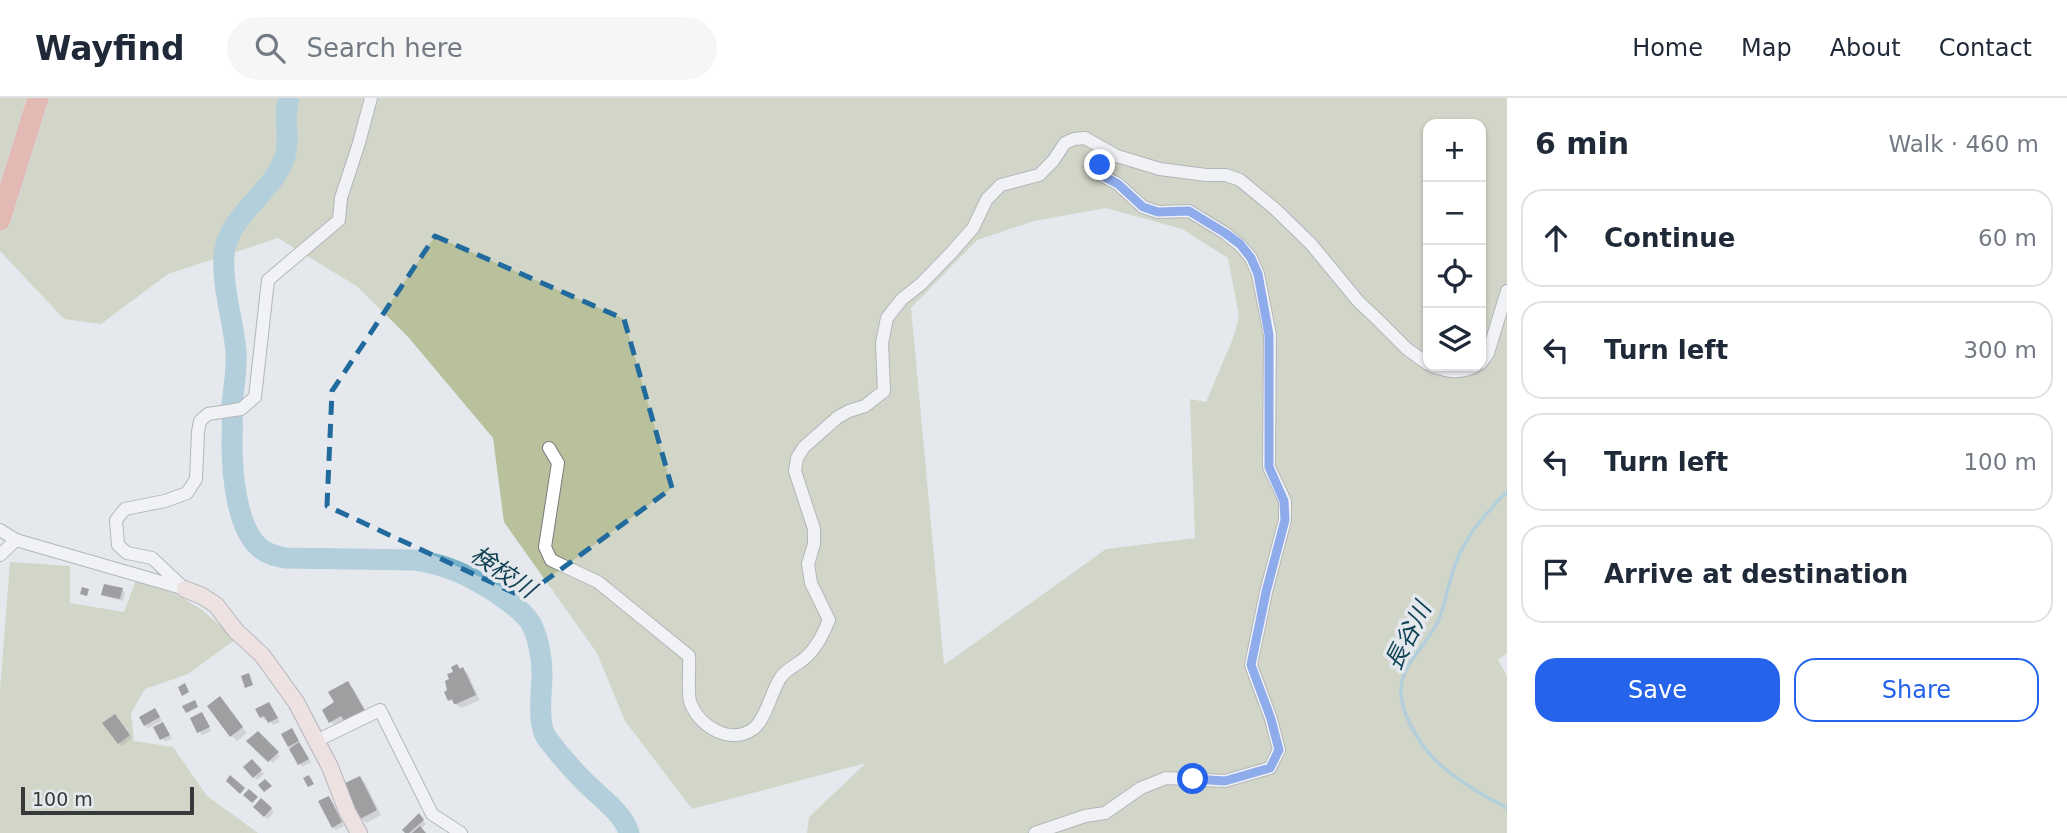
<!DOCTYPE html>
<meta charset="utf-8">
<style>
body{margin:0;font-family:"DejaVu Sans","Noto Sans JP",sans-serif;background:#f6f6f7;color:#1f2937}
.controls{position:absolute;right:21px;top:21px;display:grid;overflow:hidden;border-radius:14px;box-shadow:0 2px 5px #0004}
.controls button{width:63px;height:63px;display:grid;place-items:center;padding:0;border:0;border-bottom:2px solid #e0e1e3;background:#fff;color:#1f2937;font:35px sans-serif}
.scale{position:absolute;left:21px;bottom:18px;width:173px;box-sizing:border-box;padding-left:7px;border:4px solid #37393a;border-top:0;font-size:19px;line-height:24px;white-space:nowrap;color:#37393a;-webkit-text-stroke:5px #e5e8ec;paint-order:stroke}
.stop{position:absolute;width:21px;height:21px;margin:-16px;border:5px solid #2563eb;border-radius:50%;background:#fff}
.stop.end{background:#2563eb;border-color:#fff;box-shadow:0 2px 7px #0008}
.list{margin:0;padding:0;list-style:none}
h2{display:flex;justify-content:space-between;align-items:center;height:91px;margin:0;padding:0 28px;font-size:30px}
h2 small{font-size:23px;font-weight:400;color:#747a83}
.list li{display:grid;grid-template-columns:46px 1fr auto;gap:21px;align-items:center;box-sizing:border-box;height:98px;margin:0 14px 14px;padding:0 14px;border:2px solid #e0e1e3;border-radius:21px}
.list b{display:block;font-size:26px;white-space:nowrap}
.list em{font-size:23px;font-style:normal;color:#747a83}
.actions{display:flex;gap:14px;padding:21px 28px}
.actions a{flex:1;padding:16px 0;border:2px solid #2563eb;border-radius:21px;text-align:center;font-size:24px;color:#2563eb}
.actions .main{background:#2563eb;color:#fff}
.icon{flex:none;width:38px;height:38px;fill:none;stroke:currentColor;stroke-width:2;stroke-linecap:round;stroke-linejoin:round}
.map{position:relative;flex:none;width:1507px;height:735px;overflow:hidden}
header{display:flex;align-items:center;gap:42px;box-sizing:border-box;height:98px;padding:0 35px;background:#fff;border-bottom:2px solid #e0e1e3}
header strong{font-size:33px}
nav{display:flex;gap:38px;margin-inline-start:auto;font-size:24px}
.search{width:490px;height:63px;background:#f6f6f7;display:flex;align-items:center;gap:18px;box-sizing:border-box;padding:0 24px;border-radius:38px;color:#747a83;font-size:26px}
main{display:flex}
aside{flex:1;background:#fff}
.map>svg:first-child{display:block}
.green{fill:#b9c09c;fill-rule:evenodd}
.shadow{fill:#0003}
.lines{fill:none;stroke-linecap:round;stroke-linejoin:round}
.stream{stroke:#78b2c8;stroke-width:3.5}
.river{stroke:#78b2c8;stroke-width:21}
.building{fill:#4b4746}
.street-casing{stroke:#777a7d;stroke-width:14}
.secondary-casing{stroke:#777a7d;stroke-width:18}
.highway-casing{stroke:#c3c4c4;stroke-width:23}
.street{stroke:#fff;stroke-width:12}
.secondary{stroke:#f6d9d4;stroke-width:16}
.highway{stroke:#e1816e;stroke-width:21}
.route{stroke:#2563eb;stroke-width:9}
.marked{fill:none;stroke:#216a9e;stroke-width:5;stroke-dasharray:14 9;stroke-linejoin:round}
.labels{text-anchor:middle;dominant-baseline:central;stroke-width:7;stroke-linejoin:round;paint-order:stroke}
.water-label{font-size:24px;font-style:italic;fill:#114354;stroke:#e5e8ec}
</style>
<header>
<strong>Wayfind</strong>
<div class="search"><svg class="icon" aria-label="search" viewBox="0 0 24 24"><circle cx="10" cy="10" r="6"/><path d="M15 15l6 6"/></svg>Search here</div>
<nav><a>Home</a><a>Map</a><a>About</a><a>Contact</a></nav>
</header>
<main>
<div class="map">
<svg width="1507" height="735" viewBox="0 0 1507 735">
<rect width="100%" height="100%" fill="#e5e8ec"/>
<g class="green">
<path d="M0,0H1507V555L1498,562L1507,578V735H807L809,719L866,665L692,711L625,623L597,555L504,424L493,340L409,240L358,189L278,140L168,176L101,226L64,221L0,153ZM1428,26H1481V268H1428ZM1106,110L1182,131L1228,160L1239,218L1234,238L1206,304L1190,301L1195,440L1106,451L944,567L911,210L977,142L1034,123Z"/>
<path d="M10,464L70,468V505L124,514L136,482L178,497L202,512L236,541L188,576L145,591L131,615L134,643L173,649L207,698L258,735H0V593Z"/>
</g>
<g class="shadow">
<path d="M122,492L125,495L123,503L107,499L103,496Z"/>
<path d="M457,568L468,576L480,602L461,610L450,602Z"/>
<path d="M347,585L353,590L369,618L336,629L331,624L336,605Z"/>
<path d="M225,606L247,635L237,643L232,638Z"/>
<path d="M272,609L280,624L273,627L268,621L265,622L262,619Z"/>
<path d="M158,615L162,623L148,630L145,627Z"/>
<path d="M202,616L211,633L202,637L199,634Z"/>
<path d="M118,621L132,640L122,648L119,645Z"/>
<path d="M163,626L172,640L165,644L155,630Z"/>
<path d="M294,635L311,664L302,669L289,648Z"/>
<path d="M258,636L280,658L273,665L249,643Z"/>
<path d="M252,663L264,676L257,682L245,669Z"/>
<path d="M360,680L365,685L381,717L366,725L361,720Z"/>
<path d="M262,702L274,714L268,721L256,709Z"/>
<path d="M332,703L344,728L336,732L333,729Z"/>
<path d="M419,717L426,726L420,731L425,735H407Z"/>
</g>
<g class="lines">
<path class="stream" d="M1507,394C1486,415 1465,438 1455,467C1449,484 1446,502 1440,518C1433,539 1415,553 1406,572C1389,604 1420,650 1444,670C1463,686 1485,698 1507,710"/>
<g class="river">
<path d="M232,306C234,288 237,271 236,253C233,221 222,190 224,157C228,116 273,96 285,58C291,39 282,19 289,0"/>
<path d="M232,317C233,327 232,336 232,345C232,374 236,430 260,450C267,456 276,458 285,460L415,462C449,467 470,478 498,496C509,504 522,512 530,524C538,537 542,560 542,576C542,592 537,624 546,639C557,654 571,670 584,683C599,699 623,714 629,735"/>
</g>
</g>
<g class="building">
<path d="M104,486L123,490L120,501L101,497Z"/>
<path d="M82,489L89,491L87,498L80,496Z"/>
<path d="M457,566L460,571L463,569L476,597L456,606H454L452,601L448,603L444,594L447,592L445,583L449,581L447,576L453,574L451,569Z"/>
<path d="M249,575L253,587L245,590L241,578Z"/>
<path d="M348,583L365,613L345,624L341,618L329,625L322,612L334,604L328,594Z"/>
<path d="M185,585L189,594L182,598L178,589Z"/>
<path d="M220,598L243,629L230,639L207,608Z"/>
<path d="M195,602L198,609L186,615L182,608Z"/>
<path d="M269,604L278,620L268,625L264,618L260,620L255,611Z"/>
<path d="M155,610L160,619L144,628L139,619Z"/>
<path d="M202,614L210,629L197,635L190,620Z"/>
<path d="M115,616L130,637L118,646L102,625Z"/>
<path d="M163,624L170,637L160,642L153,629Z"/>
<path d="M292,630L299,643L288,649L281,636Z"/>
<path d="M258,633L279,654L268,664L246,643Z"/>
<path d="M299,644L309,661L298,667L289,651Z"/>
<path d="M252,661L262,672L253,680L243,669Z"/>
<path d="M230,677L245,690L240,696L226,683Z"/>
<path d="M309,677L314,686L308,689L303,680Z"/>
<path d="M360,678L377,712L360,721L343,686Z"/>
<path d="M265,681L272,688L264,694L258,687Z"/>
<path d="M249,691L258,699L252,705L243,697Z"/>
<path d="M329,698L342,724L332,730L318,703Z"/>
<path d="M261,700L272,710L264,719L253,709Z"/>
<path d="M419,715L424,722L409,735H405L402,732Z"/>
<path d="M420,728L426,735H412Z"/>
</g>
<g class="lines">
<defs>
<g id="street">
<path d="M1481,265L1488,255L1507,193"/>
<path d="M1432,268C1448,274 1460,276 1476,268"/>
<path d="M549,350L558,365L545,449L551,462L598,484L689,558C690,569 687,599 691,606C700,629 731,647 753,631C766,622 772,591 781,579C786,571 799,566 806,559C817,549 823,536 829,522L811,485L808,466L814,446V431L795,373L797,360L804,349L838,319L849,313L865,308L884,293L882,245L887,220L902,201L921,186L952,154L973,130L987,101L1001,87L1039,77L1053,63L1065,45L1074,41L1085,40L1117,58L1160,71L1206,77H1226L1240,82L1275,111L1311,146L1358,203L1378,222L1407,251L1428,266"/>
<path d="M0,432L16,442L182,490"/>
<path d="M0,457L16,442"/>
<path d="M185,491L152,460L127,455L118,447L116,422L125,411L165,403L187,395L196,381L198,334L200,323L208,316L241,311L255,299L268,182L339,122L341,100L359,45L371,0"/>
<path d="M316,643L380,612L432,716L461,735"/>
<path d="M1035,735L1085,718L1105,715L1141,690L1166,680L1225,683L1270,670L1279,652L1271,621L1251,567L1266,494L1285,422V403L1269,369L1270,237L1258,176L1251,160L1240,147L1225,135L1189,113L1158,114L1143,109L1118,86L1101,77L1098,73L1103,61L1117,58"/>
</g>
<path id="secondary" d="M185,491L202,498L216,507L236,533L262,557L296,604L330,669L347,713L359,735"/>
<path id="highway" d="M0,122L38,0"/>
</defs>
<use href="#street" class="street-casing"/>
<use href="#secondary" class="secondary-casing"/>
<use href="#highway" class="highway-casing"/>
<use href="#street" class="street"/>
<use href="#secondary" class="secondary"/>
<use href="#highway" class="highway"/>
</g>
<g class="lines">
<path class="route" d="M1100,67L1098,73L1101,77L1118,86L1143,109L1158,114L1189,113L1225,135L1240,146L1251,160L1258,176L1269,237V369L1284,403L1285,422L1266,494L1251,567L1271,621L1279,652L1270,670L1225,683L1193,681"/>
</g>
<path d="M0 0H1507V735H0ZM435,138L624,221L672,390L523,499L327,408L332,293Z" fill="#e5e8ec" fill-opacity=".55" fill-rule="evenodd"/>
<path class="marked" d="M435,138L624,221L672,390L523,499L327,408L332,293Z"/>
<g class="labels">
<g class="water-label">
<text transform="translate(503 474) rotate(34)">検校川</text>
<text transform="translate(1408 538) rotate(-63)">長谷川</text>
</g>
</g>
</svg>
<div class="controls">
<button>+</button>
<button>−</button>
<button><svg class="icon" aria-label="locate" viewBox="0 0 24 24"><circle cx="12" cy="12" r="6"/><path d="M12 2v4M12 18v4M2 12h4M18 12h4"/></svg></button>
<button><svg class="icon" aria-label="layers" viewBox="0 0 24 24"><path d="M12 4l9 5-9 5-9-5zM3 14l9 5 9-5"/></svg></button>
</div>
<div class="scale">100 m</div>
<div class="stop" style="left:1193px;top:681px"></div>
<div class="stop end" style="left:1100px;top:67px"></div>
</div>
<aside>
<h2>6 min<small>Walk · 460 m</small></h2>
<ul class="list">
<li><svg class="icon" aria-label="ahead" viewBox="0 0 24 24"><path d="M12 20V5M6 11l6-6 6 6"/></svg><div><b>Continue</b></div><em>60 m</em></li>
<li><svg class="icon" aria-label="left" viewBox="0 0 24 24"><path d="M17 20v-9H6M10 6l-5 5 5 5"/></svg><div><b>Turn left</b></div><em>300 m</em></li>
<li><svg class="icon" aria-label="left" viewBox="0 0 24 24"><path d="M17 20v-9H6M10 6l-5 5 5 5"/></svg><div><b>Turn left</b></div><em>100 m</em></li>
<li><svg class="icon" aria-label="arrive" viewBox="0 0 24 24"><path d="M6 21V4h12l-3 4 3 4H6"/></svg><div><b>Arrive at destination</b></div></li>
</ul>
<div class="actions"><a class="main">Save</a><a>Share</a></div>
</aside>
</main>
